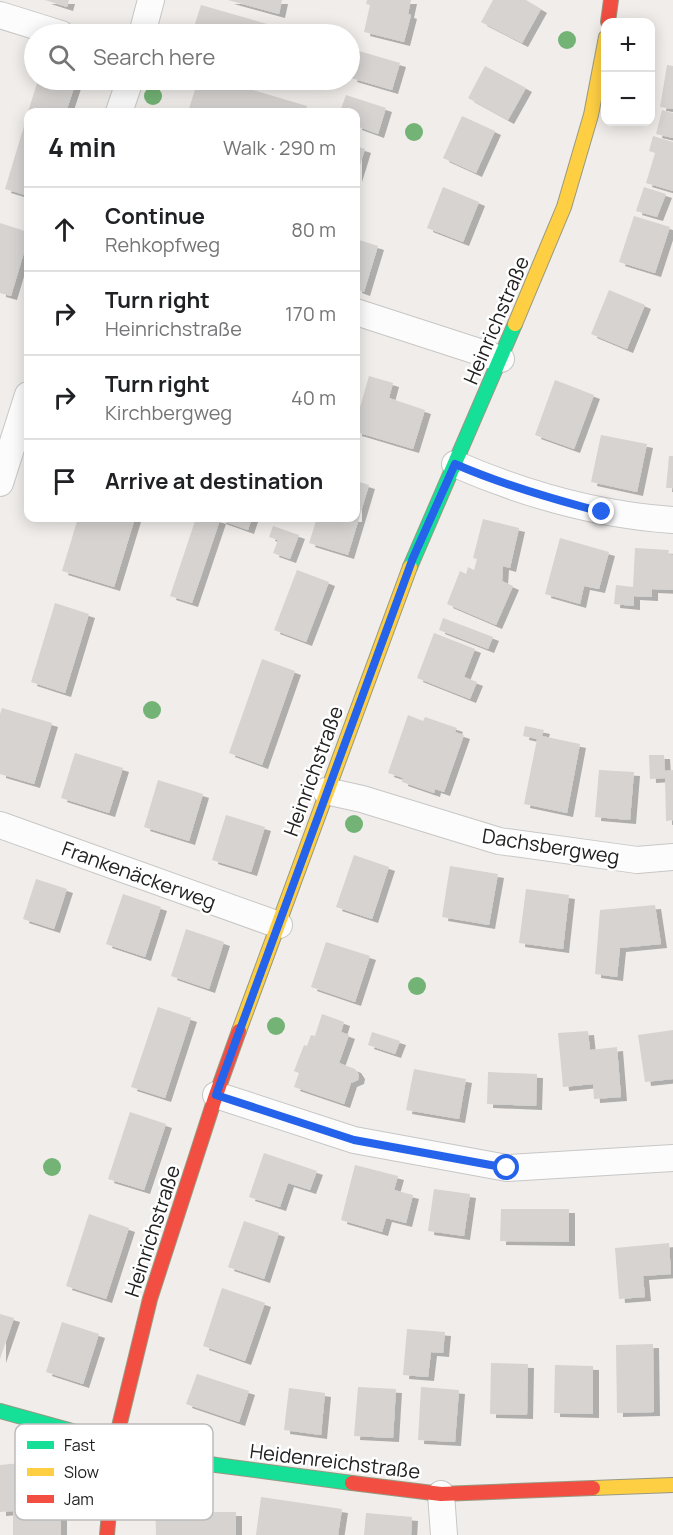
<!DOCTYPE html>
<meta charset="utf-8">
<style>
body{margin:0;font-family:Manrope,sans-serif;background:#f2f2f2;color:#202124}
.controls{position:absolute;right:18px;top:18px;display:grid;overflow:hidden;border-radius:12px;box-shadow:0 3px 15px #0003}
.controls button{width:54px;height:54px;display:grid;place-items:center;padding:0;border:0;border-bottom:2px solid #e0e0e0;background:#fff;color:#202124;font:30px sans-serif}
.stop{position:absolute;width:18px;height:18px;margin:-14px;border:4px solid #2563eb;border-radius:50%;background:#fff}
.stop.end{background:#2563eb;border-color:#fff;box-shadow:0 2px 6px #0008}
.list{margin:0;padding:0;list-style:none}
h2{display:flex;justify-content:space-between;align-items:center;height:78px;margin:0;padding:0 24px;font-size:26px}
h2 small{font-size:20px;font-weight:400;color:#757577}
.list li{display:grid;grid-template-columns:39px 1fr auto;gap:18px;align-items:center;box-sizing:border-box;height:84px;padding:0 24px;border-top:2px solid #e0e0e0}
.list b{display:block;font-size:22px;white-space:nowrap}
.list p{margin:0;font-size:20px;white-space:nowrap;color:#757577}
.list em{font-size:20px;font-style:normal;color:#757577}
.icon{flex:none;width:33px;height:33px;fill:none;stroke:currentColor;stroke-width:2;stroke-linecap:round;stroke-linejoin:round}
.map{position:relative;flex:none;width:673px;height:1535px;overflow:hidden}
.search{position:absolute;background:#fff;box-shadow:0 3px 15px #0003;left:24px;top:24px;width:336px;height:66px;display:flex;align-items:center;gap:15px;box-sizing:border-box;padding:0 21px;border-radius:33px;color:#757577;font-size:22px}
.panel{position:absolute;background:#fff;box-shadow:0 3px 15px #0003;left:24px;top:108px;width:336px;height:414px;border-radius:12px}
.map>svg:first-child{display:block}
.building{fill:#d6d3d1;filter:url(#shadow)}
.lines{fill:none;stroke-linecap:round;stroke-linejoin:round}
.street-casing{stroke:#c8c7c6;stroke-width:28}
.fast-casing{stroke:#989981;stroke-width:16}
.slow-casing{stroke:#989981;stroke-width:16}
.jam-casing{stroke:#989981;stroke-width:16}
.street{stroke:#fdfcfc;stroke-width:26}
.fast{stroke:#16e098;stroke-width:14}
.slow{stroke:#ffcf43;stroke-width:14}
.jam{stroke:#f24e42;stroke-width:14}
.tree{fill:#73b375}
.route{stroke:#2563eb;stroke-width:8}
.labels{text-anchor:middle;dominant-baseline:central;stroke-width:5;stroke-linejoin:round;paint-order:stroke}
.street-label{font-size:20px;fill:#212121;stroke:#fff}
.key{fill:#fff;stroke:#bcbcbc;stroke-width:1.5}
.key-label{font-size:16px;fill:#212121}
</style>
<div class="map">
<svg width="673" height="1535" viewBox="0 0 673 1535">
<defs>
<filter id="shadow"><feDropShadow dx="6" dy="4" stdDeviation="0" flood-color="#0004"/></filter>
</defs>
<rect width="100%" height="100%" fill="#f0edea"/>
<g class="building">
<path d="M45,0H69L67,7Z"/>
<path d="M228,0H282L279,14Z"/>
<path d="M367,0H411L408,14L411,15L404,42L364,32L370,5L366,4Z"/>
<path d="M493,0H526L541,9L522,43L481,22Z"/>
<path d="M201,5L274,26L271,34H220L194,27Z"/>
<path d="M359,51L400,63L392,90L351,78Z"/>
<path d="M667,65L673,66V109L660,107Z"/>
<path d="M485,66L526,88L508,120L468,98Z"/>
<path d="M38,80H58L75,85L66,112H28Z"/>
<path d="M198,80H219L307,106L305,112H188Z"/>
<path d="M346,95L386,108L378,134L356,126V112H340Z"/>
<path d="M662,110L673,113V138L656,134Z"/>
<path d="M28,113V196L5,189Z"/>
<path d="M462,116L495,131L476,173L443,158Z"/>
<path d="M653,136L673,142V191L646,183L655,153L649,151Z"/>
<path d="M356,146L365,149L356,178Z"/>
<path d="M443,187L479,202L463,242L427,228Z"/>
<path d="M644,187L666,194L657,217L636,211Z"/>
<path d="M634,216L670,227L655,273L619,262Z"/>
<path d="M0,223L28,232V239L11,296L0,293Z"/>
<path d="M356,239L378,246L364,292L356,289Z"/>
<path d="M609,290L645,305L627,349L591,334Z"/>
<path d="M369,376L393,383L389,398L425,410L413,449L356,432V421Z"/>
<path d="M555,380L594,395L574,449L535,435Z"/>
<path d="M601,435L647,444L637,492L591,482Z"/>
<path d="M669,456H673V488H666Z"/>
<path d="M356,481L369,485L348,555L309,543L317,518H356Z"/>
<path d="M78,518H135L114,587L62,571Z"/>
<path d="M196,518H213L220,520L192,603L170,596Z"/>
<path d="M221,518H252L248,530L220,520Z"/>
<path d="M483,519L519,528L510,568L503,566L502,581L513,586L496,625L447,604L460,571L466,574L468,567L474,570L477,559L473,558Z"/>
<path d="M273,526L299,535L290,559L273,553L278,540L269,537Z"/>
<path d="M560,538L609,552L599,589L584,586L580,604L545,594Z"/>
<path d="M635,548L669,550L668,554L673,555V590L652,589V597L634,596V606L614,604L616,585L633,587Z"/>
<path d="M297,570L329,582L306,642L274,630Z"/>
<path d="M55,603L89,614L65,693L31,682Z"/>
<path d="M443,618L493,637L488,649L439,630Z"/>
<path d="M434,633L475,649L464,677L477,682L470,699L417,678Z"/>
<path d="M262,659L295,671L262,765L229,753Z"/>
<path d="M2,708L52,723L34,784L0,774V714Z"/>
<path d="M408,715L423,721L425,717L457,728L455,732L464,735L444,792L435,789L434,793L402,782L403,778L388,773Z"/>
<path d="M525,726L544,730L542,736L580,744L567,813L524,804L537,739L523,736Z"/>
<path d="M75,753L123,768L109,813L61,798Z"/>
<path d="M649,755H664L665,771L673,770V820L666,821L665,778L650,779Z"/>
<path d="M599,770L634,772L630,820L595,817Z"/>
<path d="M158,780L203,794L189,841L144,827Z"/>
<path d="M226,815L265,827L251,872L212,860Z"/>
<path d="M354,855L389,867L372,919L336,907Z"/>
<path d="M450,866L498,874L489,925L442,917Z"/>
<path d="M36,879L67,889L54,929L23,919Z"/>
<path d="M526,889L569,895L563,949L519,943Z"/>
<path d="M123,894L161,907L145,957L106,944Z"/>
<path d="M655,905L661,944L620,948L617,977L595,974L600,910Z"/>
<path d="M186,929L224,942L209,989L171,976Z"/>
<path d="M326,942L370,956L355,1002L311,987Z"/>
<path d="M158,1007L191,1018L165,1098L131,1087Z"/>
<path d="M322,1014L344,1022L341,1032L349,1035L339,1063L355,1069L359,1075L358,1080L351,1083L344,1104L294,1087L299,1073L294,1071L304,1045L307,1046L311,1035L315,1036Z"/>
<path d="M673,1030V1079L645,1082L638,1035Z"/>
<path d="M588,1031L590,1050L617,1047L621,1097L594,1099L593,1084L563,1087L558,1033Z"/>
<path d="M372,1032L400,1041L395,1054L368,1045Z"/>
<path d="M414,1069L466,1079L459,1119L406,1110Z"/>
<path d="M488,1072L537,1074L536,1106L487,1104Z"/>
<path d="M130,1112L166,1124L144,1190L108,1179Z"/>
<path d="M264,1153L317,1171L310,1190L288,1183L280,1207L249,1197Z"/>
<path d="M355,1165L398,1176L394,1190L413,1195L406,1223L386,1218L382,1232L341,1220Z"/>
<path d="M434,1189L470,1194L464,1236L428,1231Z"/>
<path d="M501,1209H569V1242L500,1241Z"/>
<path d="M89,1214L129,1228L106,1299L66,1286Z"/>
<path d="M244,1221L279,1233L264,1279L228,1267Z"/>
<path d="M669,1243L671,1274L643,1276L645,1297L619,1299L615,1248Z"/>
<path d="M222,1288L265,1303L245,1361L203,1346Z"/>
<path d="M0,1314L14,1318L0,1359Z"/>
<path d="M62,1322L99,1334L83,1384L46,1372Z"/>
<path d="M407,1329L445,1332L443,1353L431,1352L428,1377L403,1375Z"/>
<path d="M653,1344L654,1412L617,1413L616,1345Z"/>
<path d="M491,1363L528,1364L527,1415L490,1414Z"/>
<path d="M555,1365L593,1366V1414L554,1413Z"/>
<path d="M197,1374L249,1391L239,1422L186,1404Z"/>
<path d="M358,1387L396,1389L393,1438L354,1436Z"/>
<path d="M421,1387L459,1390L455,1442L418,1440Z"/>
<path d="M289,1388L325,1393L321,1435L284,1430Z"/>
<path d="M32,1462L31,1482H61V1535H13V1511L0,1512V1465Z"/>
<path d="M155,1493H200V1512H236V1535H156Z"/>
<path d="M261,1497L342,1509L338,1535H256Z"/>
<path d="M366,1513L412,1517L411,1535H364Z"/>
</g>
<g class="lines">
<defs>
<g id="street">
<path d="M0,15L61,34"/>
<path d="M142,34L151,0"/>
<path d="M119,112L130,80"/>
<path d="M356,312L501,359"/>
<path d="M455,464C524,494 597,515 673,520"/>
<path d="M0,483L28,395"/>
<path d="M326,791L362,799L499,841L637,860L673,857"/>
<path d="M0,825L279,925"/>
<path d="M216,1095L354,1140L507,1168L673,1158"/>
<path d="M441,1494L444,1535"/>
</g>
<g id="fast">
<path d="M410,567L515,324"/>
<path d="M0,1411L159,1455L216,1465L352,1483"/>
</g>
<g id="slow">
<path d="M515,324L564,207L591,115L606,37"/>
<path d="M239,1031L410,567"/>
<path d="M593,1488L673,1485"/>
</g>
<g id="jam">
<path d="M608,22L611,0"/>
<path d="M352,1483L441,1494L593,1488"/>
<path d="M107,1535L115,1443L150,1299L216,1095L239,1031"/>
</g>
</defs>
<use href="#street" class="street-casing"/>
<use href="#fast" class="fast-casing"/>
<use href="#slow" class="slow-casing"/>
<use href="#jam" class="jam-casing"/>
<use href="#street" class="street"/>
<use href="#fast" class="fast"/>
<use href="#slow" class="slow"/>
<use href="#jam" class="jam"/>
</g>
<g class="tree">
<circle cx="567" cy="40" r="9"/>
<circle cx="153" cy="96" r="9"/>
<circle cx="414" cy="132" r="9"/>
<circle cx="152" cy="710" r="9"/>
<circle cx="354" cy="824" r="9"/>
<circle cx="417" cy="986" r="9"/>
<circle cx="276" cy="1026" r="9"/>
<circle cx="52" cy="1167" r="9"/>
</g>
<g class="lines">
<path class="route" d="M507,1168L354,1140L216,1095L413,558L455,464C503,485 552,499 602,512"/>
</g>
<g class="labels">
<g class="street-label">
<text transform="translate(496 320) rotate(-67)">Heinrichstraße</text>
<text transform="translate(313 771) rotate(-70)">Heinrichstraße</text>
<text transform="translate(551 846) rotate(9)">Dachsbergweg</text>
<text transform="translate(139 875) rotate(20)">Frankenäckerweg</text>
<text transform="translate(152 1231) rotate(-72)">Heinrichstraße</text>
<text transform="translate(335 1461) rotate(7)">Heidenreichstraße</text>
</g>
</g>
<rect x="15" y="1424" width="198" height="96" rx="9" class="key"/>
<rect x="27" y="1441" width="27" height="8" fill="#16e098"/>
<rect x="27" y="1468" width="27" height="8" fill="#ffcf43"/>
<rect x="27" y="1495" width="27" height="8" fill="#f24e42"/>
<g class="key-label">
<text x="64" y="1451">Fast</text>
<text x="64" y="1478">Slow</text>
<text x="64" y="1505">Jam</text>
</g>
</svg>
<div class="controls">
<button>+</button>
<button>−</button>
</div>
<div class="stop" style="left:507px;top:1168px"></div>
<div class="stop end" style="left:602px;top:512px"></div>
<div class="search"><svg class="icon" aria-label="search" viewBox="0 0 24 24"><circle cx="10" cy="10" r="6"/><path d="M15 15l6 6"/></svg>Search here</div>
<section class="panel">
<h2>4 min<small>Walk · 290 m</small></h2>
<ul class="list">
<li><svg class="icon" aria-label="ahead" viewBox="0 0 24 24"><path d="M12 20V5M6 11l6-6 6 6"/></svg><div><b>Continue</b><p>Rehkopfweg</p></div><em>80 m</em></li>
<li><svg class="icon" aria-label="right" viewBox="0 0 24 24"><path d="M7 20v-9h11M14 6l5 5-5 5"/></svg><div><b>Turn right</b><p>Heinrichstraße</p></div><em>170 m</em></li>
<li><svg class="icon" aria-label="right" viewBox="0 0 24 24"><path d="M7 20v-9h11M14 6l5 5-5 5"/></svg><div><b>Turn right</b><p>Kirchbergweg</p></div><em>40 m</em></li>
<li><svg class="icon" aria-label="arrive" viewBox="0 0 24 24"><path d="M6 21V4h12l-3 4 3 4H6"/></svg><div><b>Arrive at destination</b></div></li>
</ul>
</section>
</div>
